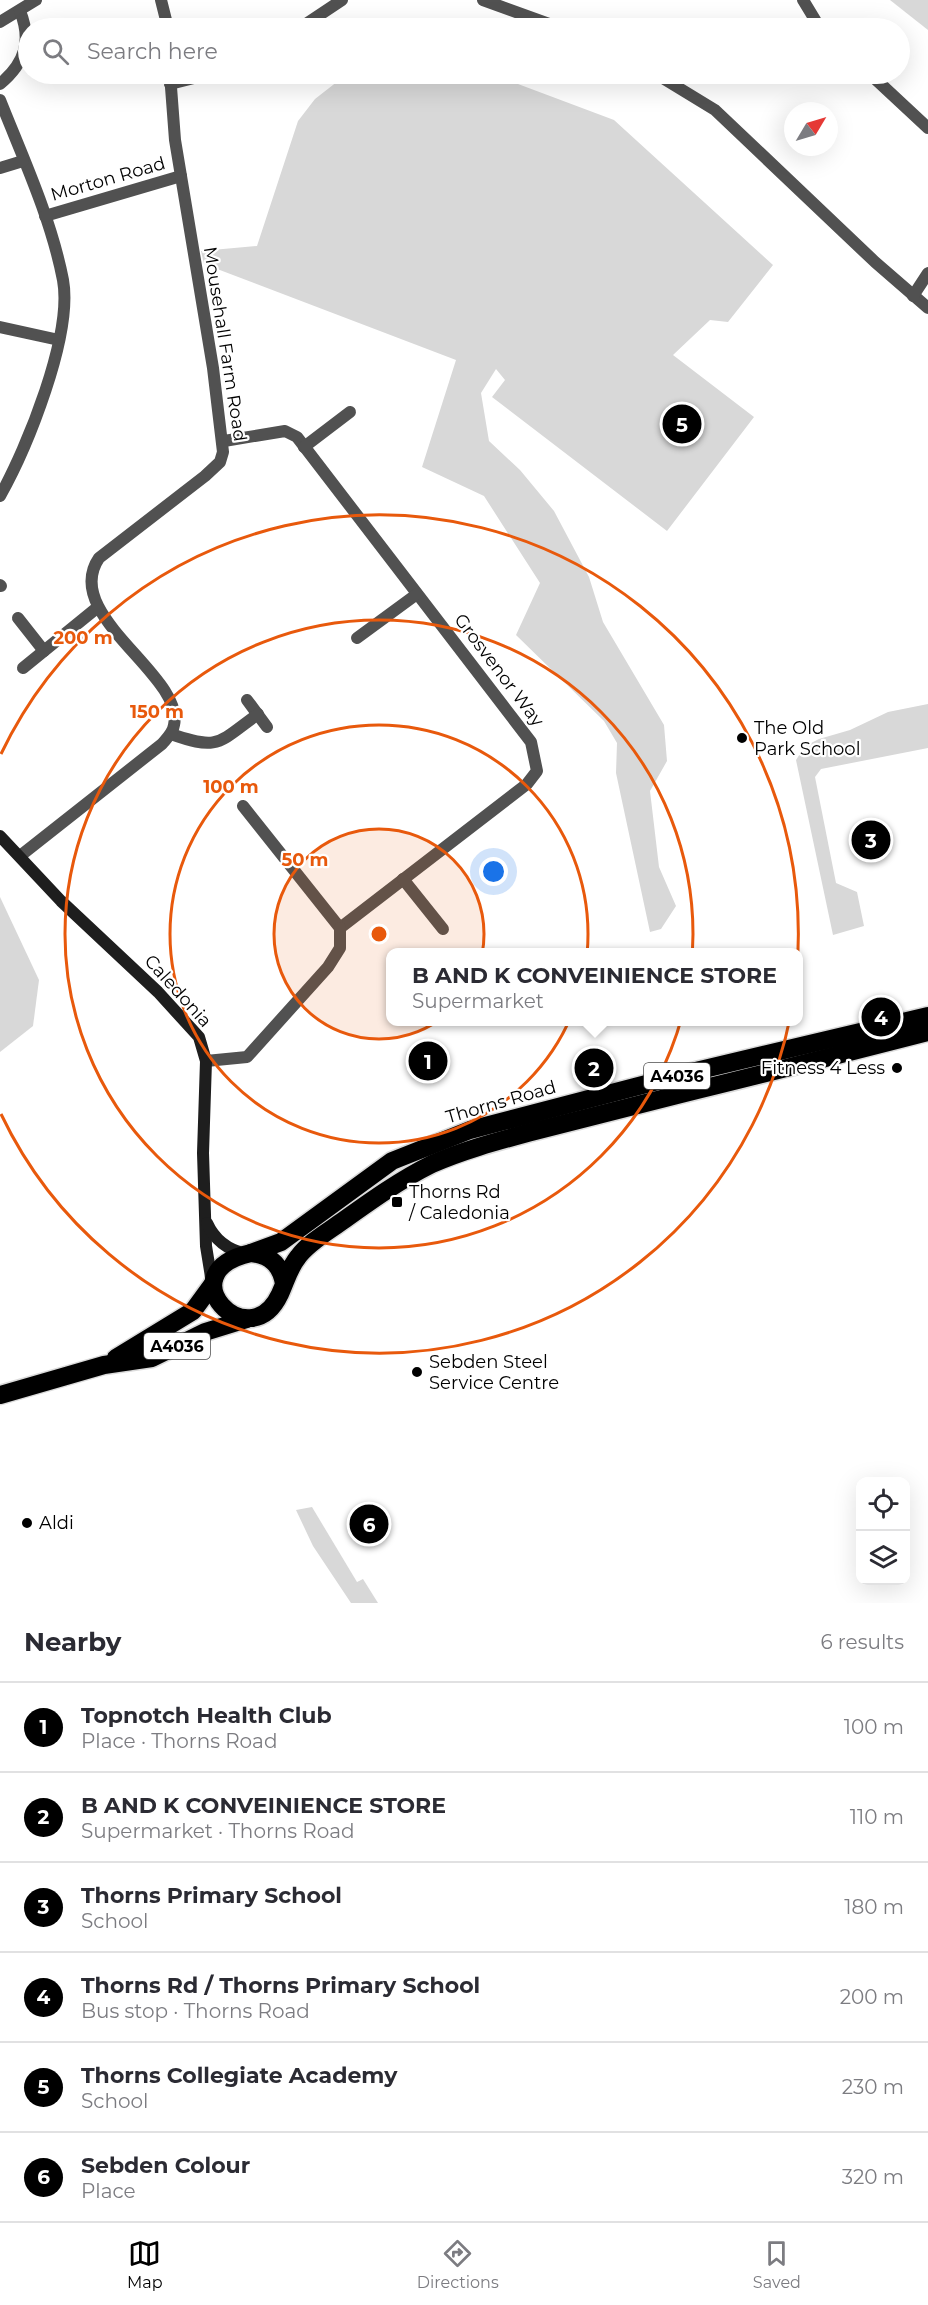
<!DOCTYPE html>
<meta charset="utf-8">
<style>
body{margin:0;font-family:Montserrat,sans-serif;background:#f2f2f3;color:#2b2b33}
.controls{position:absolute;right:18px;bottom:18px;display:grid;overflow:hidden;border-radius:12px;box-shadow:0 6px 24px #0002}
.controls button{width:54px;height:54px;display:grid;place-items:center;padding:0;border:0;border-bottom:2px solid #e1e1e2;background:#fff;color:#2b2b33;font:30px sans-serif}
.compass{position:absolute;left:784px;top:102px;width:54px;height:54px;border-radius:50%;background:#fff;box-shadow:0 6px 24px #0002;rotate:52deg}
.you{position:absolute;left:494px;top:872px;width:21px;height:21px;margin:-15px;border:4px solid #fff;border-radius:50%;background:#1a73e8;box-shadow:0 0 0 9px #1a73e833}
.badge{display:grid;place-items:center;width:39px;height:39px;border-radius:50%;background:#000;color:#fff;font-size:20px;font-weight:700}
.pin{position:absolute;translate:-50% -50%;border:3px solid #fff;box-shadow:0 2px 6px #0006}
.popup{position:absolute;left:386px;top:948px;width:417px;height:78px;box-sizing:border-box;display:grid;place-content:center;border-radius:12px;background:#fff;filter:drop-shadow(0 2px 4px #0005);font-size:20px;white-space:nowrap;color:#7c7c81}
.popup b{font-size:22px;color:#2b2b33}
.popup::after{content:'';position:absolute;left:50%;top:100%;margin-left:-12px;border:12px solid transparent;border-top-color:#fff}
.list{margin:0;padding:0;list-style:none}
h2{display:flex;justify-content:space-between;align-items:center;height:78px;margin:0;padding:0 24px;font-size:26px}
h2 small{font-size:20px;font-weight:400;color:#7c7c81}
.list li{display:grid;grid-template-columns:39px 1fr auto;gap:18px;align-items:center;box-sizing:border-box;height:90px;padding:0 24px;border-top:2px solid #e1e1e2}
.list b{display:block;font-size:22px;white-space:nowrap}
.list p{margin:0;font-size:20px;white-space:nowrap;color:#7c7c81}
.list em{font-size:20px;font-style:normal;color:#7c7c81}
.icon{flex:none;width:33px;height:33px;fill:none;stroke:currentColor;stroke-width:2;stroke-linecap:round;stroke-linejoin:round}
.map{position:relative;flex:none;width:928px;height:1603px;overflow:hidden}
.search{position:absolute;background:#fff;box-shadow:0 6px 24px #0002;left:18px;right:18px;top:18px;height:66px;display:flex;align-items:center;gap:15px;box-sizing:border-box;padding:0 21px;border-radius:33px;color:#7c7c81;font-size:22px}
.sheet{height:618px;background:#fff}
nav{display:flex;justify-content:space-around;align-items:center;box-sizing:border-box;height:84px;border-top:2px solid #e1e1e2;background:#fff;font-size:16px;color:#7c7c81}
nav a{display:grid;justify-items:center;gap:3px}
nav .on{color:#000}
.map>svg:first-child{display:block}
.green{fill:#d8d8d8}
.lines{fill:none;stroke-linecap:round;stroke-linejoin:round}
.highway-casing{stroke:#dbdbdb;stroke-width:21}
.street{stroke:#515151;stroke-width:12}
.secondary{stroke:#1e1e1e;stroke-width:12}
.highway{stroke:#000;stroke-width:18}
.ring{fill:none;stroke:#e8590c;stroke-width:3}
.poi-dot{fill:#000;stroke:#fff;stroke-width:2}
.labels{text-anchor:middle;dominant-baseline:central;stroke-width:4.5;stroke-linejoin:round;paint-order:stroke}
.shield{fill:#fff;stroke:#4c4c4c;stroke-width:1.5}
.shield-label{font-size:16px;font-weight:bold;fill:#000}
.street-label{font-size:18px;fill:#000;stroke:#fff}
.poi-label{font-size:18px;fill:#000;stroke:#fff;text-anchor:start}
.centre{fill:#e8590c;stroke:#fff;stroke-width:3}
.ring-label{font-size:18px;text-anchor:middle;font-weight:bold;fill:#e8590c;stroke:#fff;stroke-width:4.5;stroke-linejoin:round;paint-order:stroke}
</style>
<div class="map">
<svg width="928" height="1603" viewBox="0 0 928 1603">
<rect width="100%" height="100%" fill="#fff"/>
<g class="green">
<path d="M890,0H928V30Z"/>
<path d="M347,74H491L614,120L773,265L728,322L710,320L673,355L754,417L667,531L492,397L505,380L496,369L481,393L489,441L520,470L554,511L589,577L603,622L664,725L667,761L650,791L659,867L676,906L661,929L650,932L616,773L617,743L604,721L516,635L540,583L484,496L422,467L456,360L204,264L201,251L257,246L298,121L315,99Z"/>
<path d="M928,704V748L821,769L815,777L836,883L857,892L864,926L833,935L796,760L805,746L819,739L850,730L888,712Z"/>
<path d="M0,897L39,980L33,1026L0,1052Z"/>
<path d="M312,1507L357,1582L363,1579L378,1603H351L313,1546L296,1510Z"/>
</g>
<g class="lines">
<defs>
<g id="highway">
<path d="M251,1253L281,1242L392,1161L470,1130L700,1070L928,1016"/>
<path d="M284,1284C281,1265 270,1255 251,1253C165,1272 249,1360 280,1294C286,1281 289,1268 298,1257C309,1242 329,1231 344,1220C372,1200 400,1180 432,1164C464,1150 498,1141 531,1132C581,1119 631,1107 681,1094C764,1074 846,1053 928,1032"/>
<path d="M116,1358L193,1311L212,1285"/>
<path d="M0,1395L104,1365L152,1358L205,1332L247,1319"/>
</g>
</defs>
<use href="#highway" class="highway-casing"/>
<g class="street">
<path d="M161,0L168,28"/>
<path d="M483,0L560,28"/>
<path d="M803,0L820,28"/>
<path d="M0,22L36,0"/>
<path d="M300,28L342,0"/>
<path d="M656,74L715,110L875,262L928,308"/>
<path d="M870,74L928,128"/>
<path d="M0,84C25,63 32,41 20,11"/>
<path d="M170,84L210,74"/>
<path d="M0,100C23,158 51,218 63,280C73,335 27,448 0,496"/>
<path d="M0,168L23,161"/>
<path d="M45,216L181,176"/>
<path d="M913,296L928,273"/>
<path d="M0,327L59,340"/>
<path d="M224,441L285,431L297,437L531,742L537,771L527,784L340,928"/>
<path d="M304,447L350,412"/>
<path d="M0,585L1,586"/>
<path d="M18,618L44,651"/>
<path d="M357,638L417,594"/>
<path d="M23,668L98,607"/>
<path d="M247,700L267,727"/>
<path d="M171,734C219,751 218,743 258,714"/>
<path d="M243,806L340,928"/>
<path d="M20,856L162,744C166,739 173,733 174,725C185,675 60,615 99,558L205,476L220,462L223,452L213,368L175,140L170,74"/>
<path d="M403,879L443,929"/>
<path d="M206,1061L247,1057L328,967L340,948V928"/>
</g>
<g class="secondary">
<path d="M0,836L61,901L158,992L199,1037L206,1061L203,1153L206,1246L212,1283"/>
<path d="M207,1223C215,1241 228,1250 246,1254"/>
</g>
<use href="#highway" class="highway"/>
</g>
<circle cx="379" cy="934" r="105" fill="#e8590c" fill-opacity=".12"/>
<g class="ring">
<circle cx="379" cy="934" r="105"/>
<circle cx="379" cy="934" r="209"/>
<circle cx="379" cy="934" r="314"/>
<path d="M1 754A419 419 0 1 1 1 1114"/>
</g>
<g class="poi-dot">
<circle cx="742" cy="738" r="6"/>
<circle cx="897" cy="1068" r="6"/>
<rect x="391" y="1196" width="12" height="12" rx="3"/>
<circle cx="417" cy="1372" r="6"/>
<circle cx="27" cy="1523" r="6"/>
</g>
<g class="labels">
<g class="shield">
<rect x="644" y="1063" width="66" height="26" rx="4.5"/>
<rect x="144" y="1333" width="66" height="26" rx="4.5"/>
</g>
<g class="shield-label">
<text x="677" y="1076">A4036</text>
<text x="177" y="1346">A4036</text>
</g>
<g class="street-label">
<text transform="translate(108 179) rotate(-16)">Morton Road</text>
<text transform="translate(225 344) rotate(81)">Mousehall Farm Road</text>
<text transform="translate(499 670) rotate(53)">Grosvenor Way</text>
<text transform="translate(178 991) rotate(48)">Caledonia</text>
<text transform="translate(501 1102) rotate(-16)">Thorns Road</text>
</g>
<g class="poi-label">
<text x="754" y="728">The Old<tspan x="754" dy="21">Park School</tspan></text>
<text x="885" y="1068" text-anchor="end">Fitness 4 Less</text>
<text x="409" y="1192">Thorns Rd<tspan x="409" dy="21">/ Caledonia</tspan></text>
<text x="429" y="1362">Sebden Steel<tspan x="429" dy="21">Service Centre</tspan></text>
<text x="39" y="1523">Aldi</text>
</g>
</g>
<circle cx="379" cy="934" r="9" class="centre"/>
<g class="ring-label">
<text x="83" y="644">200 m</text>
<text x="157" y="718">150 m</text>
<text x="231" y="793">100 m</text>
<text x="305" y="866">50 m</text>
</g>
</svg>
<div class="controls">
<button><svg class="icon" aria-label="locate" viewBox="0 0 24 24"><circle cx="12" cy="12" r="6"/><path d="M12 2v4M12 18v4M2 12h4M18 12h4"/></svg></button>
<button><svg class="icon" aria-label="layers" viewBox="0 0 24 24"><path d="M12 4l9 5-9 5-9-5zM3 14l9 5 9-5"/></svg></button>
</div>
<svg class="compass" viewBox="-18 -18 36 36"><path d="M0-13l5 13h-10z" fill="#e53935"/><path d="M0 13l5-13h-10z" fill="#7c7c81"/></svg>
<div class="you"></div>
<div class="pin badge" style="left:428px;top:1061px">1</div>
<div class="pin badge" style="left:594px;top:1068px">2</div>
<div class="popup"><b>B AND K CONVEINIENCE STORE</b>Supermarket</div>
<div class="pin badge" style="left:871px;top:840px">3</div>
<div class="pin badge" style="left:881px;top:1017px">4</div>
<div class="pin badge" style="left:682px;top:424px">5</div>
<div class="pin badge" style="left:369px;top:1524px">6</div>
<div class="search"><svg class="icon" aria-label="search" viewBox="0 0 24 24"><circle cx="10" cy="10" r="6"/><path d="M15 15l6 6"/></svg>Search here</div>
</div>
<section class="sheet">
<h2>Nearby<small>6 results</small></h2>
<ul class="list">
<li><span class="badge">1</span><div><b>Topnotch Health Club</b><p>Place · Thorns Road</p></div><em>100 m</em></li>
<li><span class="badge">2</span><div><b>B AND K CONVEINIENCE STORE</b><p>Supermarket · Thorns Road</p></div><em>110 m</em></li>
<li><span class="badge">3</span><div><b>Thorns Primary School</b><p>School</p></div><em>180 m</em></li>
<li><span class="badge">4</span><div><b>Thorns Rd / Thorns Primary School</b><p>Bus stop · Thorns Road</p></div><em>200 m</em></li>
<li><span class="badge">5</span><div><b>Thorns Collegiate Academy</b><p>School</p></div><em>230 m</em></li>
<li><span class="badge">6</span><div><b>Sebden Colour</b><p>Place</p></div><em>320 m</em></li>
</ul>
</section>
<nav>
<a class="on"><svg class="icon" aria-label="map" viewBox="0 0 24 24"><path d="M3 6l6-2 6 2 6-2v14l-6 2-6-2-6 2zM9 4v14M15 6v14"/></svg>Map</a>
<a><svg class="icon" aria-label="directions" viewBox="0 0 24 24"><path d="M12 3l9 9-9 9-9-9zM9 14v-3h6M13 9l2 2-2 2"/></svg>Directions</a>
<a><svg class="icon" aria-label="saved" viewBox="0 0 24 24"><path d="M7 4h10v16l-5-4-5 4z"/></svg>Saved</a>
</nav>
